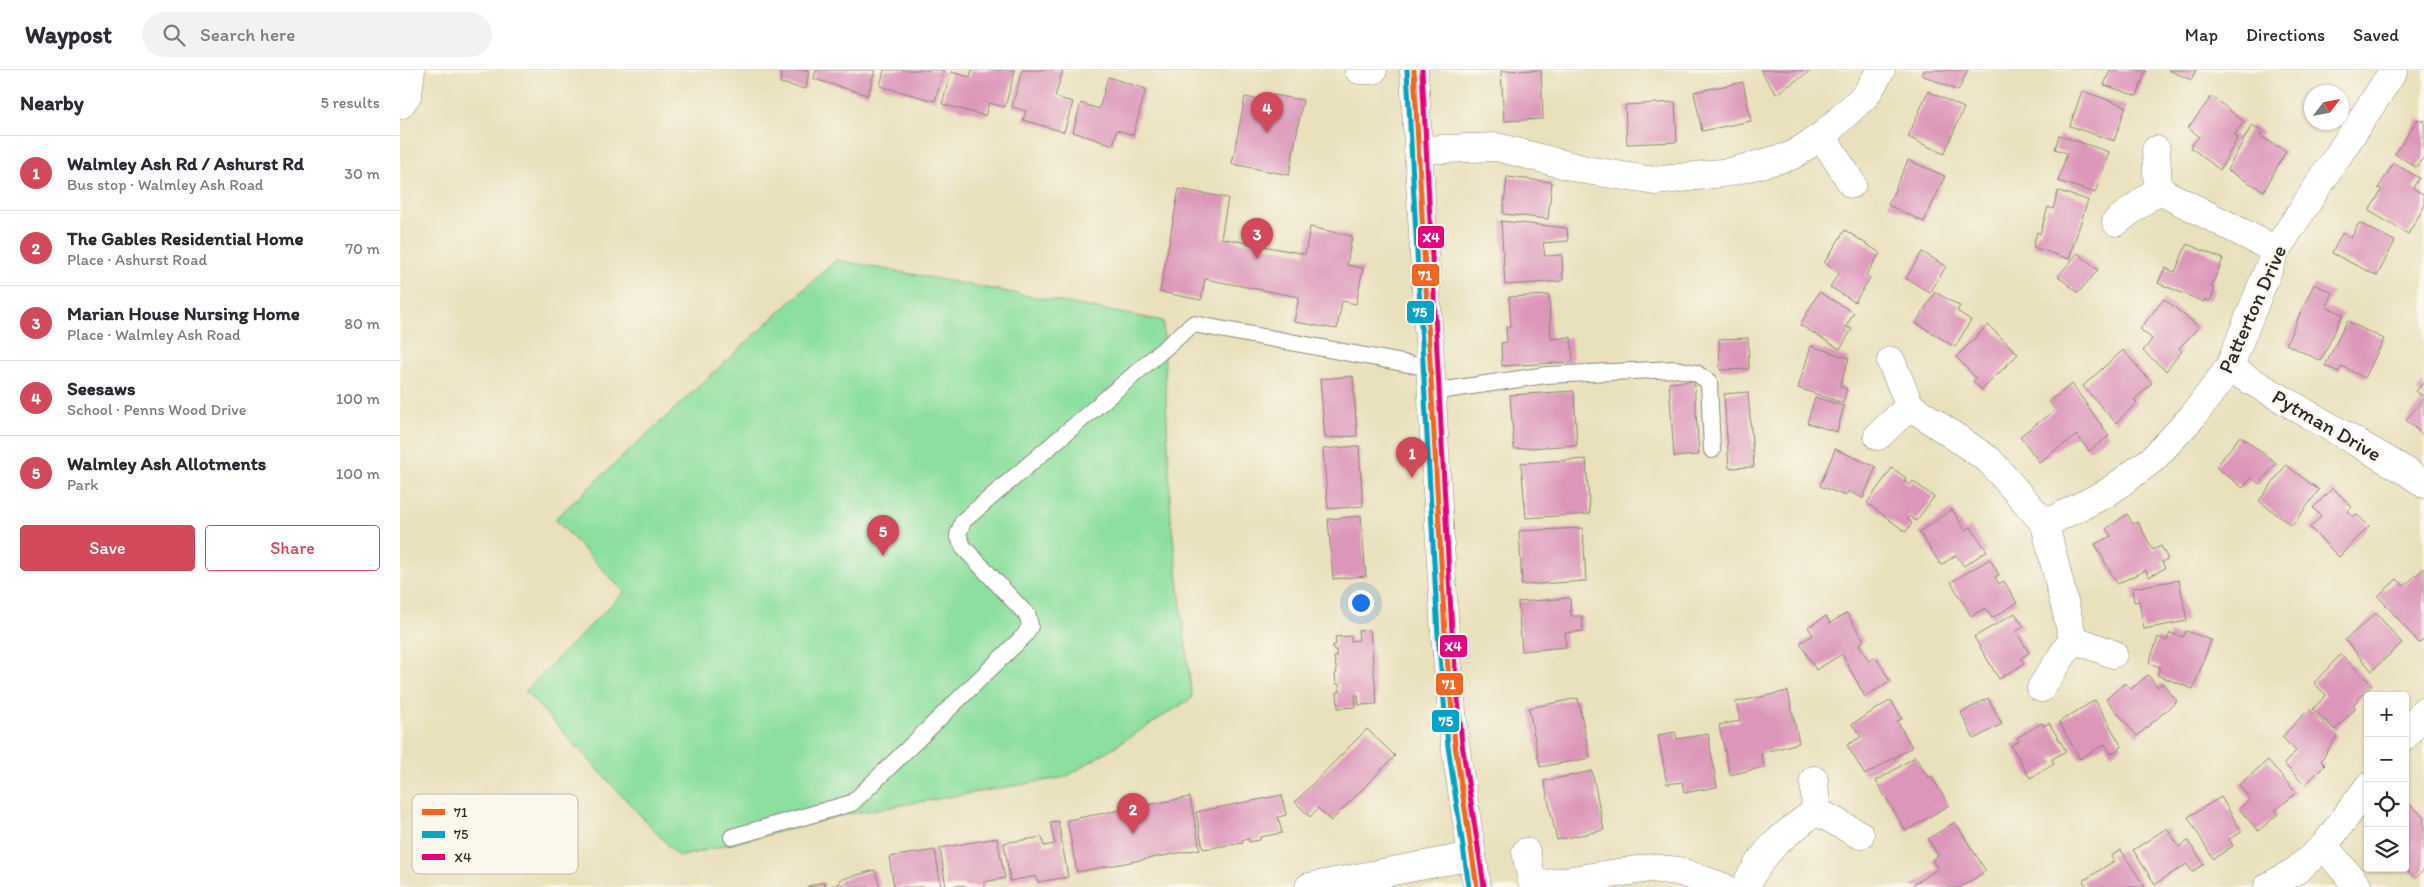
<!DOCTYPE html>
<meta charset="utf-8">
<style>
body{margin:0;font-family:Itim,sans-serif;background:#f2f2f3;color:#2b2b33}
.controls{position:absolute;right:15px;bottom:15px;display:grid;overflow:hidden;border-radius:5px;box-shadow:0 1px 4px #0004}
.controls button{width:45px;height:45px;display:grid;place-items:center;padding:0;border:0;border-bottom:1px solid #e1e1e2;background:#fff;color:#2b2b33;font:25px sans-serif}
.compass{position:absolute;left:1904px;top:15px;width:45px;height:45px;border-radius:50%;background:#fff;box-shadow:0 1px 4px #0004;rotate:58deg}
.you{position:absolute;left:960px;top:532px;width:18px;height:18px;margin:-12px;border:4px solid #fff;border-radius:50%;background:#1a73e8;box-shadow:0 0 0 8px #1a73e833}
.badge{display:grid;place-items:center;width:32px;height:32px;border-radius:50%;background:#d1495b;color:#fff;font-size:16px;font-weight:700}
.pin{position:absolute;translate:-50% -41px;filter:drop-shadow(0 1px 2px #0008)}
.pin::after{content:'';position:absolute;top:26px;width:18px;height:15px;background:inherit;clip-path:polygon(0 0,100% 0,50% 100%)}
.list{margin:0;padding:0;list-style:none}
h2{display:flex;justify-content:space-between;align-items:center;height:65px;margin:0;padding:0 20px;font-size:21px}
h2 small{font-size:16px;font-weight:400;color:#7c7c81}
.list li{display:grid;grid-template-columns:32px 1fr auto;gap:15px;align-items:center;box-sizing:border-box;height:75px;padding:0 20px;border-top:1px solid #e1e1e2}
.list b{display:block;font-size:19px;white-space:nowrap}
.list p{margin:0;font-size:16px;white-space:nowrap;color:#7c7c81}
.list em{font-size:16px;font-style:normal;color:#7c7c81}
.actions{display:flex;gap:10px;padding:15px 20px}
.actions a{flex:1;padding:11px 0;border:1px solid #d1495b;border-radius:5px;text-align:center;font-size:18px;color:#d1495b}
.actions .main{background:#d1495b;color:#fff}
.icon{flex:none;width:28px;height:28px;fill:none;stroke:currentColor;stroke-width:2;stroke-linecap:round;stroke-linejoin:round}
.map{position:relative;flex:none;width:2024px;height:817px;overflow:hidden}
header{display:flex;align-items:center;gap:30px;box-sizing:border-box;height:70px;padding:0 25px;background:#fff;border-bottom:1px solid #e1e1e2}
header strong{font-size:24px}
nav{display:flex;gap:28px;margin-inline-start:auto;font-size:18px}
.search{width:350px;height:45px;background:#f2f2f3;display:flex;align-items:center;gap:12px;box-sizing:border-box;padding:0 18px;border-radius:28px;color:#7c7c81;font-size:19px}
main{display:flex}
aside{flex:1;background:#fff}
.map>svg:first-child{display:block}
.green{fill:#8ddf9f;stroke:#5c8565}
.building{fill:#dc96b9}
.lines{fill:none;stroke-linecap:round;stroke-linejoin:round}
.lane-casing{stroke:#8a8674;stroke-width:18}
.street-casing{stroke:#8a8674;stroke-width:29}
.secondary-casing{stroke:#8a8674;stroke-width:29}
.lane{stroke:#fff;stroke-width:16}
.street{stroke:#fff;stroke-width:28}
.secondary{stroke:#fff;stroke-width:28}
.bus-1-casing{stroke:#fbf7ec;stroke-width:9}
.bus-2-casing{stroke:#fbf7ec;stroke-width:9}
.bus-3-casing{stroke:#fbf7ec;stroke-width:9}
.bus-1{stroke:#f26522;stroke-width:5}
.bus-2{stroke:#02a3c6;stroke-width:5}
.bus-3{stroke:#e5007d;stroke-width:5}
.labels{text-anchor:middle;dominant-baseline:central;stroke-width:4.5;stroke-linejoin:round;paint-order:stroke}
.street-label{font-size:21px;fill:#2b2b2b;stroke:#fbf7ec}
.key{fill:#fbf7ec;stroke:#bdbab2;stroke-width:1}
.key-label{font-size:14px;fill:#2b2b2b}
.line-badge{stroke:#fbf7ec;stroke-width:2}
.badge-label{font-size:14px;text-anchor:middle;font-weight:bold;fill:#fff}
</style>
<header>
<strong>Waypost</strong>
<div class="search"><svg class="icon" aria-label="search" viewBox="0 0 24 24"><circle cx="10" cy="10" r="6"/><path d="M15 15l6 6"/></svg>Search here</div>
<nav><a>Map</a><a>Directions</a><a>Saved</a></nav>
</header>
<main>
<aside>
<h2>Nearby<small>5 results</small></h2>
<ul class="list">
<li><span class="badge">1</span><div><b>Walmley Ash Rd / Ashurst Rd</b><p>Bus stop · Walmley Ash Road</p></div><em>30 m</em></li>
<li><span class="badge">2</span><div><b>The Gables Residential Home</b><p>Place · Ashurst Road</p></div><em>70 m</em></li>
<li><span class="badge">3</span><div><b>Marian House Nursing Home</b><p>Place · Walmley Ash Road</p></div><em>80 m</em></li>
<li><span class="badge">4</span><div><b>Seesaws</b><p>School · Penns Wood Drive</p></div><em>100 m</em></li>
<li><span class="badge">5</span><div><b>Walmley Ash Allotments</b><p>Park</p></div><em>100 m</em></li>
</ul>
<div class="actions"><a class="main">Save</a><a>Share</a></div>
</aside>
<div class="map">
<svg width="2024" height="817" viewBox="0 0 2024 817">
<rect width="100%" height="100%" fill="#fbf7ec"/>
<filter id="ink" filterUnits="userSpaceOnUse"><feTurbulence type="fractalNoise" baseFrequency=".02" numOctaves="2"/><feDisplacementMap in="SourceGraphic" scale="10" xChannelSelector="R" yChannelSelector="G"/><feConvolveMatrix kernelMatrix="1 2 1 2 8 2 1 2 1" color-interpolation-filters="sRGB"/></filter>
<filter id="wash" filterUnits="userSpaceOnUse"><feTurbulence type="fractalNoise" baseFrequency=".0096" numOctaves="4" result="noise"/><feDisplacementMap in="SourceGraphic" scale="20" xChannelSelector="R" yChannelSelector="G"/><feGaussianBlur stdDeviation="1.12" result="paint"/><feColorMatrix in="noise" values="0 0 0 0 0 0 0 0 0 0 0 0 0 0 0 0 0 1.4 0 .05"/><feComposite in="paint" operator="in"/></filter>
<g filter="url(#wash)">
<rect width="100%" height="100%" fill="#e9e0bc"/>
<path class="green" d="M436,190L763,251L771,450L792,628L666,707L444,745L279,787L125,621L224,522L155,449Z"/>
<g id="blocks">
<g class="building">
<path d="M382,0H409L406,19L380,13Z"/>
<path d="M416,0H475L468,25L414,9Z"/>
<path d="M484,0H544L535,31L480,16Z"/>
<path d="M572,0H615L605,37L589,33L585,46L542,34L551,2L570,7Z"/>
<path d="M622,0H663L655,27L673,32L664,62L623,50L626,41L612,37Z"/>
<path d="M1141,0L1143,49L1104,51L1101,1Z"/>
<path d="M1360,0H1412L1376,24Z"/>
<path d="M1524,0H1568L1558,21L1522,5Z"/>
<path d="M1710,0H1746L1737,26L1704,15Z"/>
<path d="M1768,0H1796L1791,10Z"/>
<path d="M708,7L746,19L733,65L717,60L713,75L673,62L681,33L699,39Z"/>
<path d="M1343,12L1351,51L1302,61L1294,22Z"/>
<path d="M1528,21L1564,38L1544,84L1508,67Z"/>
<path d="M1682,21L1726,36L1714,71L1670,56Z"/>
<path d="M873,25L903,30L889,105L832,94L845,27L872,32Z"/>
<path d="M1812,26L1844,52L1834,65L1838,67L1820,100L1790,77L1799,66L1788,58Z"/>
<path d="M1275,32L1277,72L1227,74L1225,35Z"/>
<path d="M2018,49L2022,52L2024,49V87L2016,97L1995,84Z"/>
<path d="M1852,55L1863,61L1860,66L1886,81L1864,121L1827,100Z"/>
<path d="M1659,65L1709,82L1695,123L1658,111L1667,83L1655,79Z"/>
<path d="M1508,90L1545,106L1524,152L1488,135Z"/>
<path d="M1994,93L2019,108L2013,118L2024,125V137L2008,164L1969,141L1982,120L1978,118Z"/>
<path d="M1107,107L1152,112L1148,149L1103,144Z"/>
<path d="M779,119L828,128L821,168L905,184L910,157L952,166L947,195L963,198L956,234L942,231L937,259L894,252L899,227L805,209L801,230L760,222Z"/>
<path d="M1658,121L1688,130L1669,189L1633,177L1637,162L1640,164L1648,137L1653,139Z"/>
<path d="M1101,151L1167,158L1168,171L1143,173L1145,186L1162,185L1163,211L1105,215Z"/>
<path d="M1959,153L1995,171L1977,206L1932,183L1942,163L1951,168Z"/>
<path d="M1445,160L1480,183L1466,205L1470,208L1455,232L1430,217L1439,203L1424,193Z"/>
<path d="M1787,174L1823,189L1811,217L1815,219L1810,231L1805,229L1804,232L1758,213L1765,198L1775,202Z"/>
<path d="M1522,182L1546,196L1530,223L1506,208Z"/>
<path d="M1678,183L1698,200L1678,223L1658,206Z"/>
<path d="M1914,214L1933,223L1926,237L1943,244L1921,291L1886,274Z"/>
<path d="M1419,222L1454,243L1446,256L1452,259L1440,279L1400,255Z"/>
<path d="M1535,222L1560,236L1557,241L1571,250L1555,277L1516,253Z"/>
<path d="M1149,225L1151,269L1171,267L1173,292L1102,296L1101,273L1107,272L1106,257H1111L1109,227Z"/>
<path d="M1764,229L1799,257L1779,278L1782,281L1766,301L1743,281L1752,269L1740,259Z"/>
<path d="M1947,251L1984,269L1965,308L1942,296L1939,302L1925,296Z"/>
<path d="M1588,255L1618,284L1582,320L1573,311L1576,308L1556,287Z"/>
<path d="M1348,268L1349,299L1320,300L1319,269Z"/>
<path d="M1411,276L1449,288L1440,316L1447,319L1443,333L1398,318Z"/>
<path d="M1723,280L1752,313L1734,330L1737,333L1716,353L1683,316Z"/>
<path d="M953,306L957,366L925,368L920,309Z"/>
<path d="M1294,311L1299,385L1274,387L1269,313Z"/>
<path d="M2024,312V327L2016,321Z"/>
<path d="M1672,314L1709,366L1689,381L1677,365L1639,392L1620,366L1655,340L1649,331Z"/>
<path d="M1174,321L1177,375L1114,379L1110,325Z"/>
<path d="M1348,322L1354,397L1329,398L1324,324Z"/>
<path d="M1415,327L1444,336L1437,362L1407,353Z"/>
<path d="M2024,328V366L2006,350Z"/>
<path d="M1840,366L1876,393L1860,414L1851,408L1843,418L1816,397Z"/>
<path d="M959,376L963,436L928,439L923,379Z"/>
<path d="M1435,379L1476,397L1463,428L1448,421L1446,426L1420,416Z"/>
<path d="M1186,389L1190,444L1126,448L1121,393Z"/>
<path d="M1886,395L1919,420L1892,456L1859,431Z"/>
<path d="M1492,398L1506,408L1504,411L1510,415L1513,411L1534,427L1516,451L1509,446L1507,449L1512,453L1506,462L1467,433Z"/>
<path d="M1933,418L1952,437L1948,441L1953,447L1956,444L1969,456L1939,487L1910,458L1921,446L1913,438Z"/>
<path d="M1552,439L1565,460L1571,457L1587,481L1564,496L1556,485L1541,495L1519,462Z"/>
<path d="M1727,444L1733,454L1738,452L1753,480L1761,476L1768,489L1762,492L1765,498L1749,507L1746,500L1717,514L1695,474L1711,466L1706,459Z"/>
<path d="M961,446L966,506L933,509L928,449Z"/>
<path d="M1183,458L1186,511L1122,515L1119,461Z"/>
<path d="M1590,489L1599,505L1595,507L1599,514L1604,511L1617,533L1592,548L1586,538L1571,546L1551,512Z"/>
<path d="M2024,498V569L2019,573L1978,526L1997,509L2004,516Z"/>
<path d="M1779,510L1787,551L1744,559L1739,531L1734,532L1732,518Z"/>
<path d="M1170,528L1171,546H1182L1183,561L1165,563L1166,577L1122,581L1118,532Z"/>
<path d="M1447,543L1464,571L1459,574L1469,591L1476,587L1490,611L1465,627L1442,584L1416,600L1400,573L1413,565L1408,557L1426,546L1430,553Z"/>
<path d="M1615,543L1624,557L1616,561L1629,583L1621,588L1624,594L1599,609L1574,567Z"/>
<path d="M1976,543L2002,573L1972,601L1945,570Z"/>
<path d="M970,560L977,634L959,635L958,625H955L956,637L938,638L937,622H940L939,614H936L935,604L937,603L934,587H937L936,580H933V575H936L935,567L951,566V571L959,570L958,561Z"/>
<path d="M1786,561L1811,570L1793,619L1757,605L1760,597L1749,593L1758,567L1767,571L1770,563L1783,567Z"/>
<path d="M1941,584L1972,615L1953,635L1956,638L1935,660L1913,639L1926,625L1914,613Z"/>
<path d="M1748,605L1758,617L1762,613L1777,631L1737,666L1706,629L1725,613L1731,619Z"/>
<path d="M1388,621L1399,673L1361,683L1364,697L1330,705L1319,655L1340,651L1336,632Z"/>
<path d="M1178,628L1190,688L1140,697L1129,638Z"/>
<path d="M1588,628L1602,654L1574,669L1561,643Z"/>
<path d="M1491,630L1502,649L1497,651L1512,677L1465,705L1447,675L1461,667L1452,654Z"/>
<path d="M1695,630L1722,677L1711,684L1705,674L1680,689L1659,652Z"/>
<path d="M1909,639L1937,666L1921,691L1925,695L1905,715L1884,694L1896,681L1882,667Z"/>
<path d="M1642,653L1644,656L1649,653L1666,681L1652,689L1654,694L1630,708L1611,675L1619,671L1617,668Z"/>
<path d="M967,659L995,686L931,751L918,738L910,747L895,732Z"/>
<path d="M1275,662L1277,669L1308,664L1317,717L1284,723L1282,712L1267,714L1258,665Z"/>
<path d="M1515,687L1528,708L1531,706L1549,735L1506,761L1476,711Z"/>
<path d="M1868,690L1896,723L1875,741L1878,744L1858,761L1839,739L1850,729L1839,715Z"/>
<path d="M1192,701L1204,760L1157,770L1144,711Z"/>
<path d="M882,725L886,745L878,747L882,763L860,767V770L849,772V769L842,770L843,773L803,779L796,742Z"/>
<path d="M790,727L800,779L677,802L667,750Z"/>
<path d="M1821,727L1842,762L1829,769L1833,776L1813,789L1788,747Z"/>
<path d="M2010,734L2024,747V799L2016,808L2005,798V740Z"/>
<path d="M658,751L668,807L638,812L636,806L610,811L604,773L642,767L644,776L655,774L650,752Z"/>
<path d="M1555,752L1586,801L1561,817H1509L1538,799L1532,790L1538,786L1528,769Z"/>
<path d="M1767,758L1779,777L1788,771L1804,794L1792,802L1787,794L1755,814L1733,780Z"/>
<path d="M597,768L605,808L584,812L585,817H564V815L546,817L540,778Z"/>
<path d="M535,780L541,817H494L489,787Z"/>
<path d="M1721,780L1745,817H1687L1683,811L1714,791L1711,786Z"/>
<path d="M475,800L480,817H429L440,813L439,810Z"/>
<path d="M424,812L425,817H408V816Z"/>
</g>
</g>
</g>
<g filter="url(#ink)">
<use href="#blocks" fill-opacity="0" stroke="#8a8674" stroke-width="1"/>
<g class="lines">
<defs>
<g id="lane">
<path d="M1032,322L1146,305L1276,299L1296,303L1309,312L1312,380"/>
<path d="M332,767L452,733L625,565L630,556L628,546L564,478L558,465L563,451L793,254L1030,298"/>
</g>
<g id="street">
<path d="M959,0H973"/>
<path d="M0,35L8,24L11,0"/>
<path d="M1422,66L1452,114"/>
<path d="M1018,80L1097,77L1186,100L1255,111L1330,102L1391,86L1422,66L1466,25L1481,0"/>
<path d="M1758,120L1876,180"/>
<path d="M1716,152L1758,120L1756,80"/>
<path d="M1829,298L2009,403L2024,414"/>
<path d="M1510,336L1589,390L1645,454L1673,569"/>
<path d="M1478,366L1510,336L1491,291"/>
<path d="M1645,454L1707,423L1753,389L1793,346L1829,298L1876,180L1994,0"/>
<path d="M1641,618L1673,569L1713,584"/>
<path d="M2005,666L2024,641"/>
<path d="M1414,710L1416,741L1460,765"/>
<path d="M1924,776L1958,817"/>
<path d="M1126,782L1133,817"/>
<path d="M1133,816L1250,798L1278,801L1323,817"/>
<path d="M909,817L1072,786"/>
<path d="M1345,817C1365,778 1382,766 1416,741"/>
<path d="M1868,817L1897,800L1924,776L1968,717"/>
</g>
<path id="secondary" d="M1014,0L1045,564L1055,675L1077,817"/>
</defs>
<use href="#lane" class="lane-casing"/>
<use href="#street" class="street-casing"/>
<use href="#secondary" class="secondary-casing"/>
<use href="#lane" class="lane"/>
<use href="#street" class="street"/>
<use href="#secondary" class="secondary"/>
<defs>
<path id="bus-1" d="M1014,0L1045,564L1055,675L1077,817"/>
<path id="bus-2" d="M1007,0L1038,565L1048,676L1069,817"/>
<path id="bus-3" d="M1022,0L1052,563L1062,674L1084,816"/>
</defs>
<use href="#bus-1" class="bus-1-casing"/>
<use href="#bus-2" class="bus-2-casing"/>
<use href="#bus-3" class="bus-3-casing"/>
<use href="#bus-1" class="bus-1"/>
<use href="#bus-2" class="bus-2"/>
<use href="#bus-3" class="bus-3"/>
</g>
</g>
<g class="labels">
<g class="street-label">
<text transform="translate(1852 239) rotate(-66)">Patterton Drive</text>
<text transform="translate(1927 355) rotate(30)">Pytman Drive</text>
</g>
</g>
<rect x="12" y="724" width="166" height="80" rx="8" class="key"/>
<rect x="22" y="739" width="23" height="6" fill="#f26522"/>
<rect x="22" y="761" width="23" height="7" fill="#02a3c6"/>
<rect x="22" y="784" width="23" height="6" fill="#e5007d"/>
<g class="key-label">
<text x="54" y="747">71</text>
<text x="54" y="769">75</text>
<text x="54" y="792">X4</text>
</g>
<g class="line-badge">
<rect x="1017" y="155" width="28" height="24" rx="5" fill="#e5007d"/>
<rect x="1011" y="193" width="29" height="24" rx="5" fill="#f26522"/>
<rect x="1006" y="230" width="29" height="24" rx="5" fill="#02a3c6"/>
<rect x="1039" y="564" width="29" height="24" rx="5" fill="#e5007d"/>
<rect x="1035" y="602" width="29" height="24" rx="5" fill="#f26522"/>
<rect x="1031" y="639" width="29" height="24" rx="5" fill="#02a3c6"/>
</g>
<g class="badge-label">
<text x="1031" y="172">X4</text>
<text x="1025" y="210">71</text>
<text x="1020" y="247">75</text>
<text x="1053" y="581">X4</text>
<text x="1049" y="619">71</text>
<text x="1046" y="656">75</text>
</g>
</svg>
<div class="controls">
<button>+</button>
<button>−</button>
<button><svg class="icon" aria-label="locate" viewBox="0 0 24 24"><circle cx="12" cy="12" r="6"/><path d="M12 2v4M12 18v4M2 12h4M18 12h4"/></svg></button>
<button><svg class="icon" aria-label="layers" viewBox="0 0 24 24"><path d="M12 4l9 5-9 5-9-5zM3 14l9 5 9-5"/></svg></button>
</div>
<svg class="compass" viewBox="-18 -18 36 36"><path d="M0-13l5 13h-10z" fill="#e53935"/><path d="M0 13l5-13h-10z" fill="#7c7c81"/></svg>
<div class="you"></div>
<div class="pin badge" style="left:1012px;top:408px">1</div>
<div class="pin badge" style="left:733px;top:764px">2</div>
<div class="pin badge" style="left:857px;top:189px">3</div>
<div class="pin badge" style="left:867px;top:63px">4</div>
<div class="pin badge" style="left:483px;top:486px">5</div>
</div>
</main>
